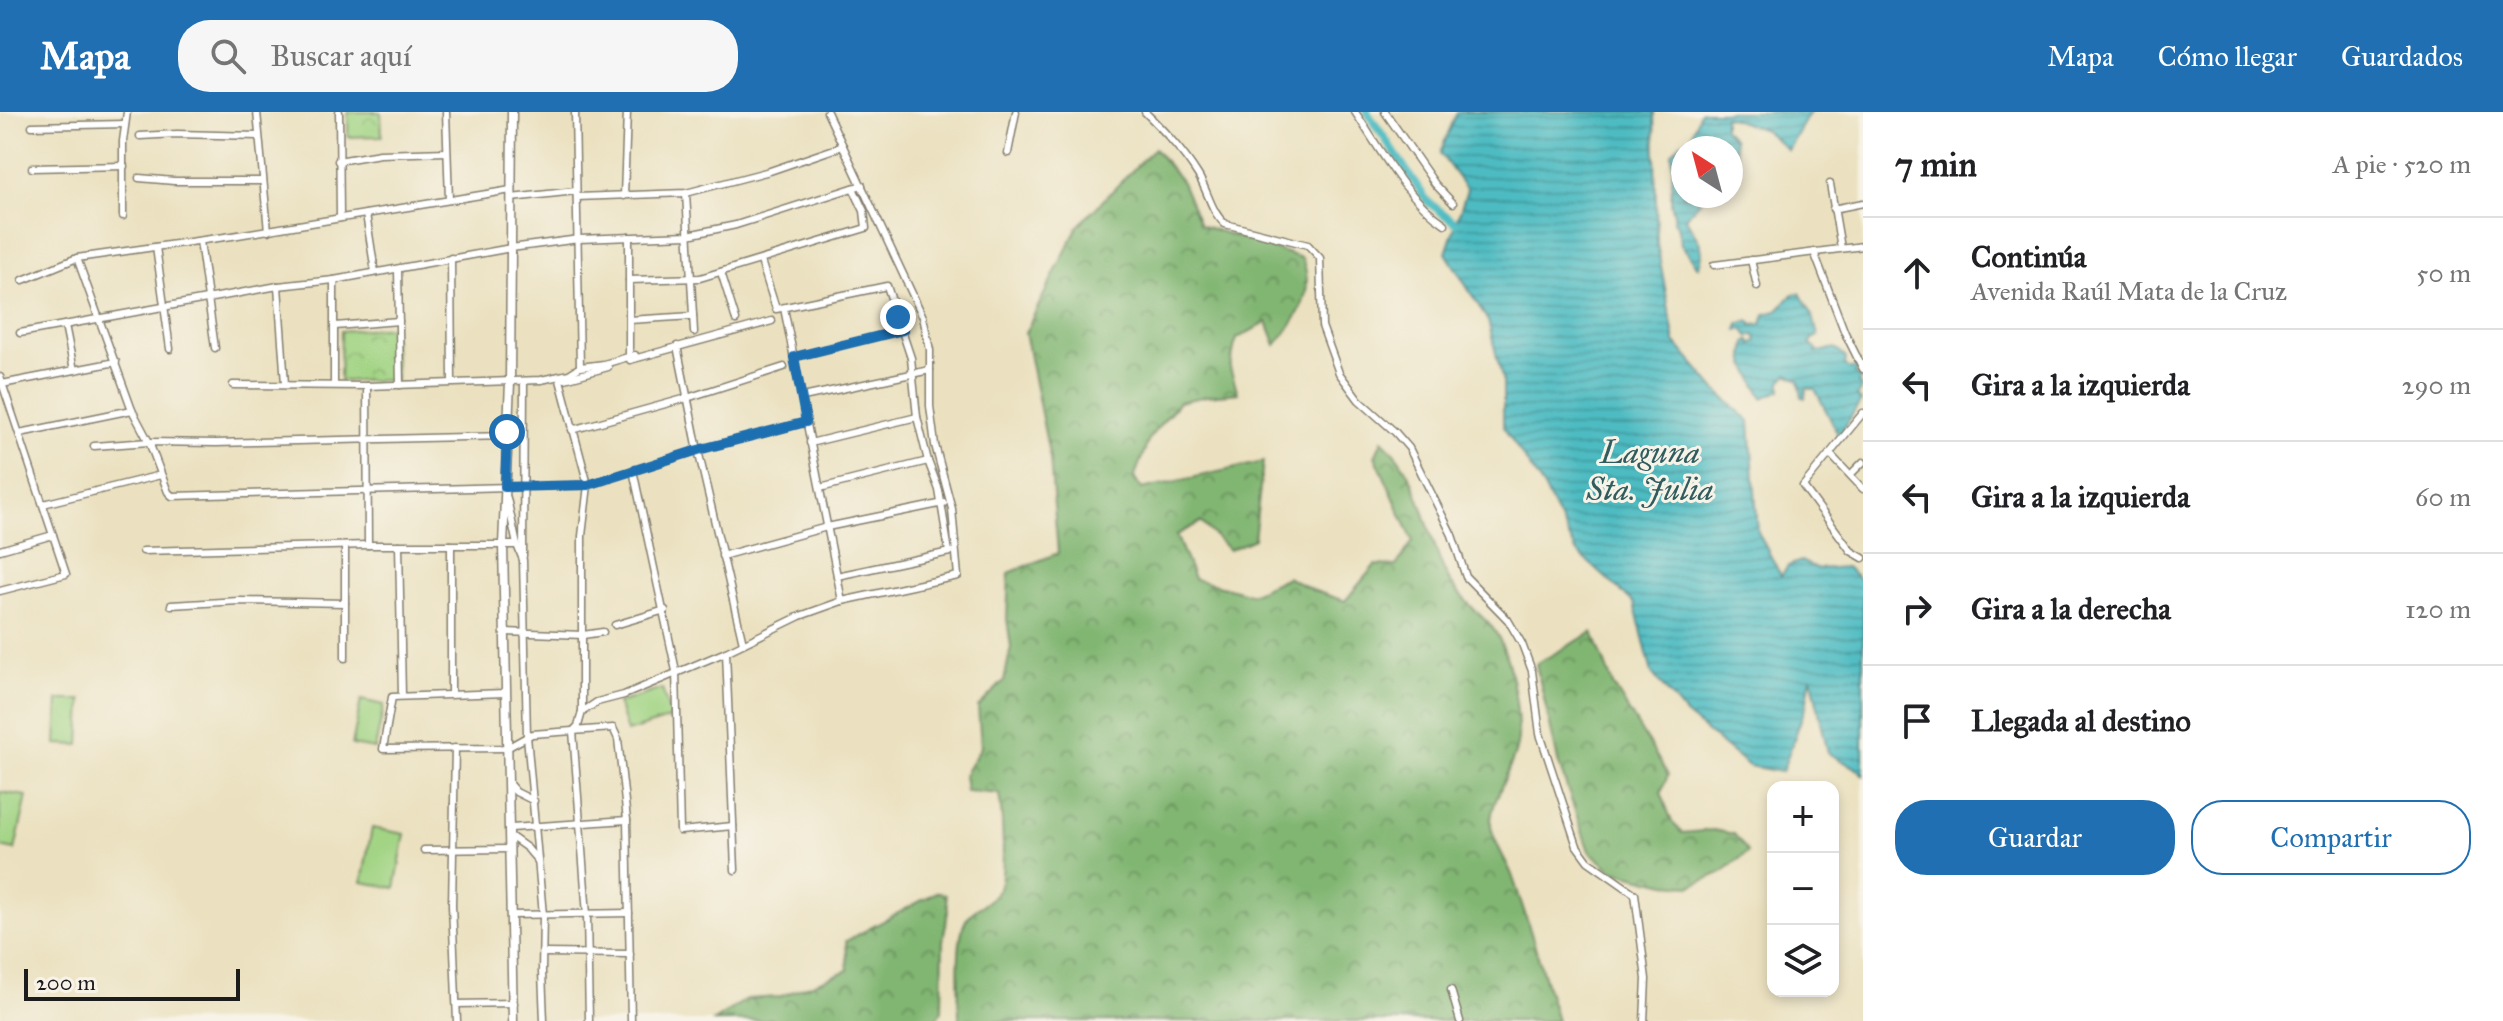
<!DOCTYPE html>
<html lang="es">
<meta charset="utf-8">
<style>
body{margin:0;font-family:"IM FELL Great Primer",serif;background:#f6f6f6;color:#202124}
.controls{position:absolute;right:24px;bottom:24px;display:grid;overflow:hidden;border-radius:16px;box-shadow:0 4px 12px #0003}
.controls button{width:72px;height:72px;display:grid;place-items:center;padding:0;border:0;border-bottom:2px solid #e0e0e0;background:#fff;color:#202124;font:40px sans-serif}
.compass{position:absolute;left:1671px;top:24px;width:72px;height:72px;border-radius:50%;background:#fff;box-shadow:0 4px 12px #0003;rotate:324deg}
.scale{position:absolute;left:24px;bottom:20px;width:216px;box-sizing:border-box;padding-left:8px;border:4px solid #1c1c1c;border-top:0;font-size:22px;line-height:28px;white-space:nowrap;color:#1c1c1c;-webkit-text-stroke:6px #f7f3e8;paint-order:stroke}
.stop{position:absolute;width:24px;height:24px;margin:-18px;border:6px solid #1f6fb2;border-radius:50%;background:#fff}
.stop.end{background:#1f6fb2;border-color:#fff;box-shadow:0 2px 8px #0008}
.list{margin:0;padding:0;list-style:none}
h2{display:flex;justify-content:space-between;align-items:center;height:104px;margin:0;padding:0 32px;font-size:34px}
h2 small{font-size:26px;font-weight:400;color:#757577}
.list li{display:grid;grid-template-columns:52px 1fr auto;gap:24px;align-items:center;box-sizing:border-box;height:112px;padding:0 32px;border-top:2px solid #e0e0e0}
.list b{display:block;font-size:30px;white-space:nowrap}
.list p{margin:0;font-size:26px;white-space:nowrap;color:#757577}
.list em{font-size:26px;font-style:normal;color:#757577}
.actions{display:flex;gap:16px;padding:24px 32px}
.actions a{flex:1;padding:18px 0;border:2px solid #1f6fb2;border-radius:32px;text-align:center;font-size:28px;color:#1f6fb2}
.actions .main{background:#1f6fb2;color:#fff}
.icon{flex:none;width:44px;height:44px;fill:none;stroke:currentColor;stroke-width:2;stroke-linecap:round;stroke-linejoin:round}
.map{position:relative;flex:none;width:1863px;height:909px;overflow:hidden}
header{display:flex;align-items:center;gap:48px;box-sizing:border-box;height:112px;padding:0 40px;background:#1f6fb2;color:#fff}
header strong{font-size:38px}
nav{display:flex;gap:44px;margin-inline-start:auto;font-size:28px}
.search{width:560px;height:72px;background:#f6f6f6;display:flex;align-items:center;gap:20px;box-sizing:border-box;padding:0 28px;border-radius:32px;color:#757577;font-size:30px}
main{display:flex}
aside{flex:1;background:#fff}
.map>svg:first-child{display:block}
.forest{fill:url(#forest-crowns);stroke:#4e6947;stroke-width:2}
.park{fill:url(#park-crowns);stroke:#5f7850;stroke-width:2}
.garden{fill:#a2d484;stroke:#5f7850;stroke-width:2}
.water{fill:url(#water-rules);stroke:#346c6f;stroke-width:2}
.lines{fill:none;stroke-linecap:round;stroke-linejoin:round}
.canal{stroke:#4dbcc2;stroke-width:8}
.minor-casing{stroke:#847e6e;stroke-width:9}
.tertiary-casing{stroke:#847e6e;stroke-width:11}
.minor{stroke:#fff;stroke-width:6}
.tertiary{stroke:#fff;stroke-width:8}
.route{stroke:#1f6fb2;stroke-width:10}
.labels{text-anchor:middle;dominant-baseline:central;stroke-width:6;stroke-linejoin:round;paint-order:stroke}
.water-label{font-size:32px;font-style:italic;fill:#305c5e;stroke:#f7f3e8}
</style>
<header>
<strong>Mapa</strong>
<div class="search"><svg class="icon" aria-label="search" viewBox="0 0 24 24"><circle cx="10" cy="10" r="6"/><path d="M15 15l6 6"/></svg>Buscar aquí</div>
<nav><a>Mapa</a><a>Cómo llegar</a><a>Guardados</a></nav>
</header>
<main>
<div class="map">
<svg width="1863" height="909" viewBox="0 0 1863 909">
<defs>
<pattern id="forest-crowns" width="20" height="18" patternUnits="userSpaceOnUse" patternTransform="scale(2)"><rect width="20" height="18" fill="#81b672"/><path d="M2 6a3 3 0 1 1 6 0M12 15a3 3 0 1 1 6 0" fill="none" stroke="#69935d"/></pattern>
<pattern id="park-crowns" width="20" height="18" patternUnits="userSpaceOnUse" patternTransform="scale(2)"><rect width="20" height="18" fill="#a2d484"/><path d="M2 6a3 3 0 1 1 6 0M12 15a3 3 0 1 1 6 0" fill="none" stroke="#8bb571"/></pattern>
<pattern id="water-rules" width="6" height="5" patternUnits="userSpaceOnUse" patternTransform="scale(2)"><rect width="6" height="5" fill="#4dbcc2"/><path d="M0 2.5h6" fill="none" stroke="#3f989d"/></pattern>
</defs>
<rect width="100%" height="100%" fill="#f7f3e8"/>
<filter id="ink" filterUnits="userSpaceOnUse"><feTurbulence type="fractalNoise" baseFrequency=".0125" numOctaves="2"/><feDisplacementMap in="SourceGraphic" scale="16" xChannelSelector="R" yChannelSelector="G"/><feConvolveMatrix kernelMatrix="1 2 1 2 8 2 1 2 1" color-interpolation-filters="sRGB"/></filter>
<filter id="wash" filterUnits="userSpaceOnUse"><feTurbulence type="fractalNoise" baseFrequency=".006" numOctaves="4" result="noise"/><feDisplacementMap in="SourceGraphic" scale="32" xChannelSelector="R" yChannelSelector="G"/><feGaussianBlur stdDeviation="1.8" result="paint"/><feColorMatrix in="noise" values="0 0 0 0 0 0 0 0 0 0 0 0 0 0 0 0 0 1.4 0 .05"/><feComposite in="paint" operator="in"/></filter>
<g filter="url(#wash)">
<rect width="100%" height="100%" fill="#ebe1c0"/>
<g class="forest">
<path d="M1154,36L1182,70L1200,113L1302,146C1316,181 1298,206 1276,233L1267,210L1236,227L1230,256L1238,281L1207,284L1179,290L1150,325L1134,366L1142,377L1263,350L1254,427L1229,438L1201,410L1176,423L1194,467L1251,482L1287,465L1312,478L1345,489L1375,453L1396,454L1413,429L1375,344L1382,328C1421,363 1424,413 1444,458C1453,480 1475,497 1491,514C1510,536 1519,596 1518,625C1518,648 1490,688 1491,712C1491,725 1507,750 1512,763C1529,811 1543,860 1557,909H959C959,883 956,838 963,815C968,797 987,794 997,780C1007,767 1002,700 999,682L966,679L964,663L981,635L978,595L1004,569L1011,535L1007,507L1009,461L1058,441L1050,347L1025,221L1078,114Z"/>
<path d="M1593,520L1613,573L1668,663L1661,680L1672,710L1682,721L1713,718L1734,722L1748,740L1721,761L1691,774L1666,772L1613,759L1589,739L1559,653L1536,552Z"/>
<path d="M937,780L946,783L948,799L943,829L942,899L936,907L714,909L747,887L779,885L848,858L846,829Z"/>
</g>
<g class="park">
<path d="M348,0H381L382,24L348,25Z"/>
<path d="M393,215L396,268L340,269L341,219Z"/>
</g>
<g class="garden">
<path d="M662,577L671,606L627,620L618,591Z"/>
<path d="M58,588H82L80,633L56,632Z"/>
<path d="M361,588L384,593L375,637L352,633Z"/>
<path d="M0,680L27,684L15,738L0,735Z"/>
<path d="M372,716L405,722L395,776L362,770Z"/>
</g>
<g class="water">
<path d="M1457,0H1654L1657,132L1675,230L1716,278L1750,310L1758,420L1781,464L1788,454L1801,449L1818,457L1846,455L1863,470V663L1859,658L1828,641L1811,564L1806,594L1782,660L1749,654L1685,602L1652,561L1634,491L1576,439L1544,376L1503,315V270L1488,209L1446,141L1467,78L1440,41Z"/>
<path d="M1700,0H1810L1788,38L1764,18L1724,4V17L1734,27L1737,47L1731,55V36H1683V84H1704L1686,106C1694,124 1709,135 1698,155L1681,132L1677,113L1674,109C1676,100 1671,98 1671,89C1671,73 1674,58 1672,41L1681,31L1690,27Z"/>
<path d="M1800,181L1813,204L1818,224L1812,227L1810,232L1817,238L1816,241L1835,236L1846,246L1845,254L1850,257L1857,255L1858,258L1855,261L1861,267L1858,270L1861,276L1857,285L1861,289L1839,324L1815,277H1806L1805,286L1802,285L1799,268L1788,262L1781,269V278L1763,286L1746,253L1744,244L1746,230L1749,228L1752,233L1757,229L1755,223L1748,224L1744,218H1737L1739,212L1749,208L1752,213L1762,212L1765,202L1777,199L1793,182Z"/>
</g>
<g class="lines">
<path class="canal" d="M1367,0L1428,90L1456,111"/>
</g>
</g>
<g filter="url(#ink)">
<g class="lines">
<defs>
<g id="minor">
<path d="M257,0L268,119"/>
<path d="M339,0L340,106"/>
<path d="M446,0L449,88"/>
<path d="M575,0L580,255"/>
<path d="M1145,0C1165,20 1183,39 1198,63C1208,79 1211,100 1225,112L1308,133L1320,146L1322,214L1339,261L1359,288L1395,320L1409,336L1452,423L1466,465L1508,508L1522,532L1532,559L1540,622L1577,734L1588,749L1635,782L1646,867L1644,909"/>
<path d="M1355,0C1382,40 1405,85 1445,112"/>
<path d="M1385,0L1435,72L1453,91"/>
<path d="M32,14L125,12"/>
<path d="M140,24L177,22L258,24"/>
<path d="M1008,41L1016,0"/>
<path d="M338,49L380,42L447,40"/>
<path d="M32,56L124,54"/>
<path d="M139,66L174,69H263"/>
<path d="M1830,72L1841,136"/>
<path d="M686,81L694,220"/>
<path d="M624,84L627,0"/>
<path d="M577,85L686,81L770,59L843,34"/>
<path d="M511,86L576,79"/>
<path d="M1833,97L1863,91"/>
<path d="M366,102L375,160"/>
<path d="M123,104V29L127,0"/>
<path d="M629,125V244"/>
<path d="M200,129L215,236"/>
<path d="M156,135L170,237"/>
<path d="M1814,140L1845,221L1863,257"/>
<path d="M77,146L132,298L149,330L168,380L172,384L588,373L698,338L806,310"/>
<path d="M451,146L452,270"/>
<path d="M1751,148L1757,174"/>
<path d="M761,149L776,197L887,174L911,246L917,305L928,349L939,378L949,440"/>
<path d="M1714,153L1863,134"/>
<path d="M398,157L400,273"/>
<path d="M721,160L736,208"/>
<path d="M23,168L77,146L232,124L511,78"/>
<path d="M629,168L700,166L866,116L864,99L853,76"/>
<path d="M278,174L285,272"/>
<path d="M784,196L842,489"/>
<path d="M629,208L693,204"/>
<path d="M65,213L74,258"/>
<path d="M335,214L399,209"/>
<path d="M20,221L278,174L334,168L511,136L579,127L688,123L736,113L862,73"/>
<path d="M677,234L698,338L743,531"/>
<path d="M794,245L903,218"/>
<path d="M630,248L772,209"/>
<path d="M0,265L66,462L0,479"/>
<path d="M565,267L608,255"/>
<path d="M560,268L588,373L582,424V600L578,614L573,619L587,803L589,909"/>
<path d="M2,272L116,250"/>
<path d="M233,273L367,274L541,268L569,262L580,255L604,252L635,243"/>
<path d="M334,273V168"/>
<path d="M367,274L368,433"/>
<path d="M803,285L930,258"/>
<path d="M1863,301L1803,374L1851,439L1863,446"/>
<path d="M572,318L687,286L784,255"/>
<path d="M20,321L132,298"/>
<path d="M810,331L917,305"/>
<path d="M94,334L149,330L216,331L507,324"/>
<path d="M1831,343L1863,377"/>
<path d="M633,358L676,559L680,719L733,714"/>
<path d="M1851,362L1863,350"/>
<path d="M820,376L928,349"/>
<path d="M507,386L517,433L523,448L527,624L543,803L542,860L544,909"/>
<path d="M43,392L161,363"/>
<path d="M399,433L402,584"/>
<path d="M451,433V582"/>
<path d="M345,435V546"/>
<path d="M0,438L53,423"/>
<path d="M143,439L368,433H517"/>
<path d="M523,444L524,269"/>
<path d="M722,444L827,415L944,391"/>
<path d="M837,464L950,440"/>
<path d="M171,493L239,489L345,491"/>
<path d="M615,513L665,498"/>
<path d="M505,520L583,523L603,520"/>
<path d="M726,540L735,758"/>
<path d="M505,581L392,585L383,637L507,636L532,622L613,616L618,627L627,708L631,909"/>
<path d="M582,600L597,590L624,583L726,540L800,504L842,489L958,464L952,397L935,333L930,294V238L923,205L827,0"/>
<path d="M455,636L452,793L457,909"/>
<path d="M509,672L516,680L534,689"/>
<path d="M511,716L627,708"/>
<path d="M510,724L527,736L538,749"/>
<path d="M424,738L510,737"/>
<path d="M512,803L629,801"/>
<path d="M544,841L630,842"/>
<path d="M1451,878L1460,909"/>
<path d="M457,892L514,891"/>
</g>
<path id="tertiary" d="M512,0L510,270L503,433L513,909"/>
</defs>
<use href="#minor" class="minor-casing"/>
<use href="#tertiary" class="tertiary-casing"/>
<use href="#minor" class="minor"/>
<use href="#tertiary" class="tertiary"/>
</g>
</g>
<g class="lines" filter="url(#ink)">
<path class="route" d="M507,320L505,375L588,373L698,338L806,310L794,245L903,218L898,205"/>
</g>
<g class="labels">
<g class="water-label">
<text x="1650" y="340">Laguna<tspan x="1650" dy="37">Sta. Julia</tspan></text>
</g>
</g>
</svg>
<div class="controls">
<button>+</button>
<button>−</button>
<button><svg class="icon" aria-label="layers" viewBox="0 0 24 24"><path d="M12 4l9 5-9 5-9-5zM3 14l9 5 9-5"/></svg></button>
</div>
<svg class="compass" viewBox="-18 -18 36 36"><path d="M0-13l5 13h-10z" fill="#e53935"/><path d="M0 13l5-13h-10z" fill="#757577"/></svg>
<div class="scale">200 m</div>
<div class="stop" style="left:507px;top:320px"></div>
<div class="stop end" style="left:898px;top:205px"></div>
</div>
<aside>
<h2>7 min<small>A pie · 520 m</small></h2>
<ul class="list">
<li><svg class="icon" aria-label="ahead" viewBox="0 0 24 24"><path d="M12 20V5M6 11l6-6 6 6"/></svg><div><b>Continúa</b><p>Avenida Raúl Mata de la Cruz</p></div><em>50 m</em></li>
<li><svg class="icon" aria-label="left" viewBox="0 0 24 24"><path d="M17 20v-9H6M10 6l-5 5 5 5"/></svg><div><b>Gira a la izquierda</b></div><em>290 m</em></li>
<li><svg class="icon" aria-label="left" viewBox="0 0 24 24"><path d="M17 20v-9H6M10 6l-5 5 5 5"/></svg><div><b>Gira a la izquierda</b></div><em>60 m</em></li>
<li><svg class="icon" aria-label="right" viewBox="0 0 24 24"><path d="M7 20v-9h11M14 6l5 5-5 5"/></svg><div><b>Gira a la derecha</b></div><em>120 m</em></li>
<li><svg class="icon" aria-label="arrive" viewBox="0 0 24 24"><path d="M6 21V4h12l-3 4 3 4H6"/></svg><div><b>Llegada al destino</b></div></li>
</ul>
<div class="actions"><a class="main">Guardar</a><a>Compartir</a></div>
</aside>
</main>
